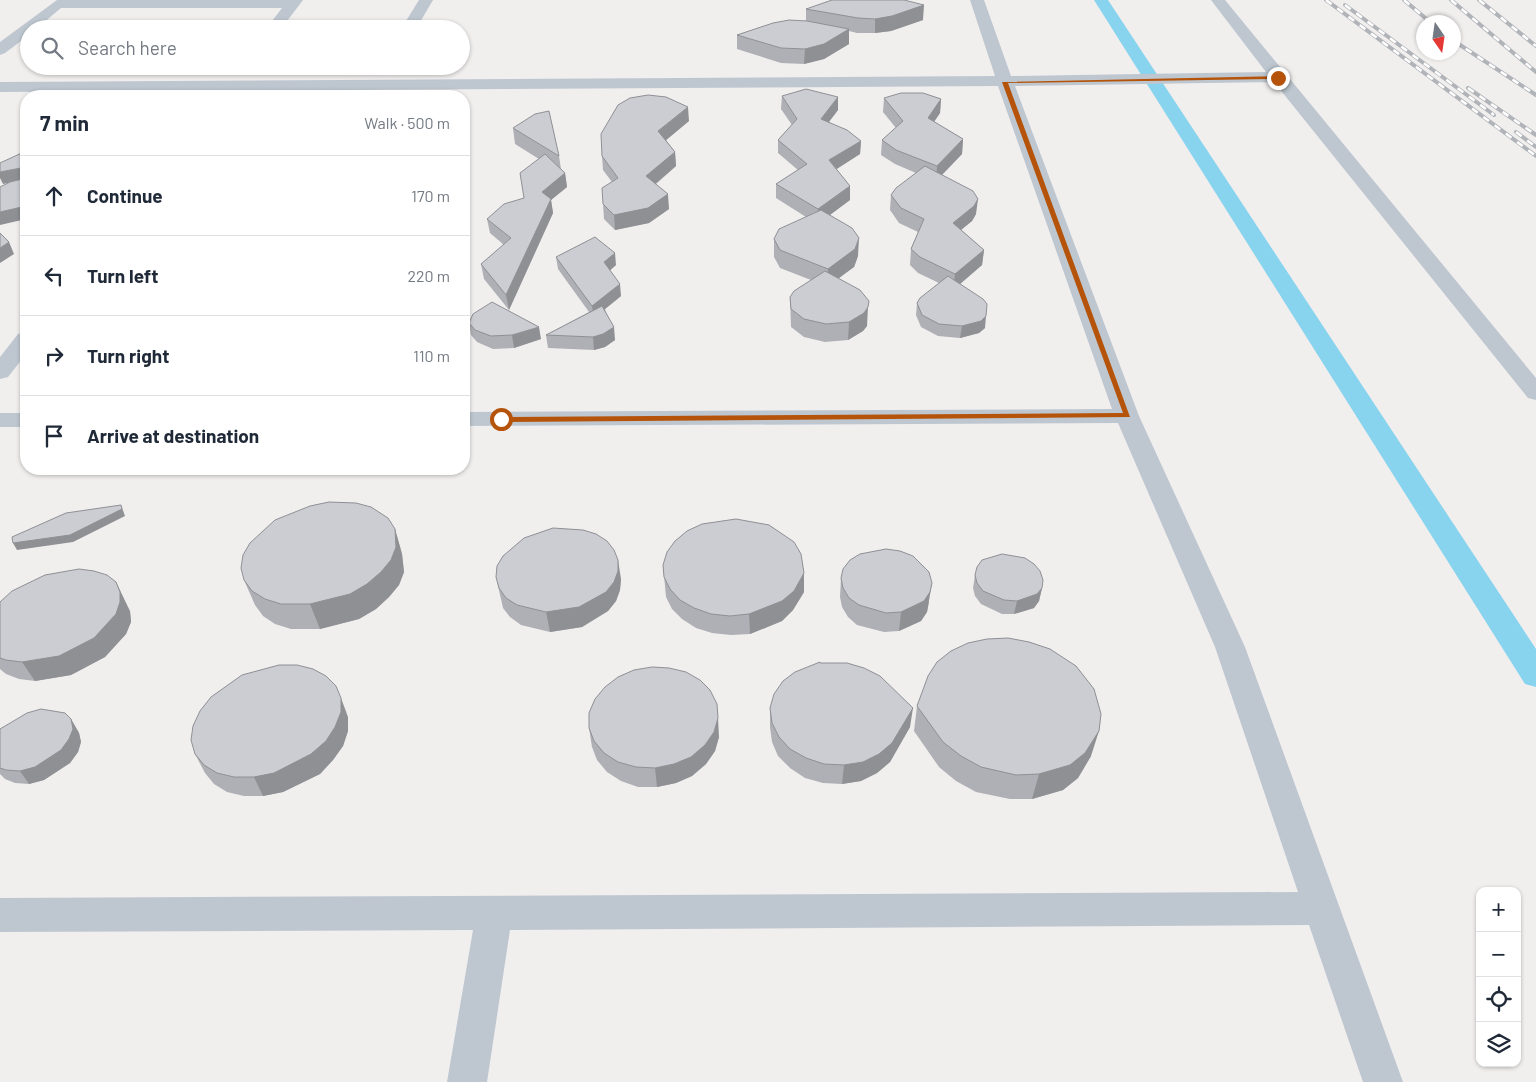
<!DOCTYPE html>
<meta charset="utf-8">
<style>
body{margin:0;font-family:Barlow,sans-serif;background:#f6f6f7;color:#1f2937}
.controls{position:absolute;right:15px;bottom:15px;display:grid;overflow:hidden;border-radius:10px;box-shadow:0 1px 4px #0004}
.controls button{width:45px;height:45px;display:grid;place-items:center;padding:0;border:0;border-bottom:1px solid #e0e1e3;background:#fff;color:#1f2937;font:25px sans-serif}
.compass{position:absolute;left:1416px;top:15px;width:45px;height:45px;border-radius:50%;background:#fff;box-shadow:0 1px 4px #0004;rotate:167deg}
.stop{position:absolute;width:15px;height:15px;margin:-11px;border:4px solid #b45309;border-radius:50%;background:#fff}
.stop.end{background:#b45309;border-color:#fff;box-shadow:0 1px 5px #0008}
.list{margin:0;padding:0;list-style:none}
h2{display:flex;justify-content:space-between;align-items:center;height:65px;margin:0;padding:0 20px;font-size:21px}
h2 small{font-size:16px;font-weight:400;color:#747a83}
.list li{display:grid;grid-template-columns:32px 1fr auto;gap:15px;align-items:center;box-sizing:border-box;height:80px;padding:0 20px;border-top:1px solid #e0e1e3}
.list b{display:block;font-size:19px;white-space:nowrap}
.list em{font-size:16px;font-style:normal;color:#747a83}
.icon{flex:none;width:28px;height:28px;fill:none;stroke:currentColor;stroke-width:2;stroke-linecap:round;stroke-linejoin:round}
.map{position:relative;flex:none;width:1536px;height:1082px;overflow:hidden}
.search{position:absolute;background:#fff;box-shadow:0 1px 4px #0004;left:20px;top:20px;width:450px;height:55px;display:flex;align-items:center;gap:12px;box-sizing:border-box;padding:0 18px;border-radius:28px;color:#747a83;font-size:19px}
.panel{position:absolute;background:#fff;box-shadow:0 1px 4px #0004;left:20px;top:90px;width:450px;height:385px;border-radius:20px}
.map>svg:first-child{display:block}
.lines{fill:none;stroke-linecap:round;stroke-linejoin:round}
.canal{fill:#88d3ed;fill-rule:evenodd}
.minor{fill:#bec7d0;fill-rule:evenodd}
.rail-casing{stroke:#b0b3b8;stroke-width:4}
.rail{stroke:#fff;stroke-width:2.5;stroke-dasharray:7;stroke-linecap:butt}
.wall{fill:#afb0b5}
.shaded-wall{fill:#8e9094}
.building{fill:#cbcdd3;stroke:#8e9094}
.route{fill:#b45309}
</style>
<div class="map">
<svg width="1536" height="1082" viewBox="0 0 1536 1082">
<rect width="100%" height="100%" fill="#f1eeee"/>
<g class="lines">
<path class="canal" d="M1094,0H1108L1536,649V687L1525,684Z"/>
<g class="minor">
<path d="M57,0H303L281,29H266L282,8H61L36,29H29V35L5,53L0,55V42Z"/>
<path d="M419,0H433L416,29H401Z"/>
<path d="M970,0H984L1011,76L1266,72L1211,0H1225L1536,378V400L1528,398L1274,82L1015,86L1139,416L1245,647L1403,1082H1363L1309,925L510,930L487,1082H447L473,930L0,932V898L1298,892L1215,647L1118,423L464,426V412L1112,409L998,86L0,92V82L995,76Z"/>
<path d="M26,332V354L8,377L0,379V357L18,334Z"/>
<rect x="0" y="413" width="26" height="14"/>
</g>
<defs>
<g id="rail">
<path d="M1326,0L1536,156"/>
<path d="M1404,0L1430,22"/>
<path d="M1451,0L1536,72"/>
<path d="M1479,0L1536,46"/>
<path d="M1345,5L1494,115"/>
<path d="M1454,41L1536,95"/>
<path d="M1468,88L1536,135"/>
<path d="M1516,132L1536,147"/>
</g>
</defs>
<use href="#rail" class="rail-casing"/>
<use href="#rail" class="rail"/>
</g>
<g class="wall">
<path d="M806,9L923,20L891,31L875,33H857L849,31V44L824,59L804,64L781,63L737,49V35L806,21Z"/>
<path d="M782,96L838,97V110L829,122L861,141L860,154L836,169L850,186V200L829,215L858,256L854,267L838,278L867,326L863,331L848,340L825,342L804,337L791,327L790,297L811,280L780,268L774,257V239L806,217L776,198V184L798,170L778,153V140L792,125L781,109Z"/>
<path d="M884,98L941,99L940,113L934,122L963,139L962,154L942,175L976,214L972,221L961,230L984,250L982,265L960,284L985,328L979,333L960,338L938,336L921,327L916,315L917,303L939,283L918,273L910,265L911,249L918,232L899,223L890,210L891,195L916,173L895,164L881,155L882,140L896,128L883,112Z"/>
<path d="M689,121L666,140L675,152L676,166L656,184L669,209L649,223L615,230L604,219L603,204L612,182L603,170L602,156Z"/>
<path d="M513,128L559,156L561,169L565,173L567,187L551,200L553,213L509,310L484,279L481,264L504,245L490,233L487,219L524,198L539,159L515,144Z"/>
<path d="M556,257L616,265L610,270L621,296L605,309L615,340L605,347L594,350L548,348L546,335L589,312L558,269Z"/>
<path d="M469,323L541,339L514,348L493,349L477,342L471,335Z"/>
<path d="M395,529L402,554L404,572L399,585L389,597L376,609L359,619L320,629H291L275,624L263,616L255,605L244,580Z"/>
<path d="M663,565L804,573V592L793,610L782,621L750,634L731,635L712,633L696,628L682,619L672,609L666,597Z"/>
<path d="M975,575L1042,588L1039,601L1034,608L1014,614H1002L981,604L975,596L973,588Z"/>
<path d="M496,577L621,579L620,590L616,601L608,611L582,627L550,632L521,625L510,617L503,608Z"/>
<path d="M841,578L929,602L927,612L921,621L899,631L884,632L857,625L848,617L842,607L840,597Z"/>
<path d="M0,602L130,611L131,622L126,634L105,657L71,675L35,681L19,679L6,674L0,669Z"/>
<path d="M820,663L910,727L890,762L877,773L861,781L842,784L823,783L805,778L790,768L778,756L772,742L770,727V708Z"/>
<path d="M917,706L1091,756L1078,778L1063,790L1032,799H1010L976,792L956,781L939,767L914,731Z"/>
<path d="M348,717V731L343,746L333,760L320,774L283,792L263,796H244L227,792L214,784L205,773L195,754Z"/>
<path d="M71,719L79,733L81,742L78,752L70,763L44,780L29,784L15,783L5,779L0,774V729Z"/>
<path d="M589,728L719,737L715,751L706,764L692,776L676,783L657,787H638L621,781L607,772L597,760L592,747Z"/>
</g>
<g class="shaded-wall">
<path d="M924,5L923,20L891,31L875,33V19Z"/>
<path d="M849,29V44L824,59L804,64L805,49Z"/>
<path d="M838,97V110L821,132V119Z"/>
<path d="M941,99L940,113L927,132L928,118Z"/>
<path d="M688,107L689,121L659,146L658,131Z"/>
<path d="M963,139L962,154L936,181L937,166Z"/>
<path d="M861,141L860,154L829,174V160Z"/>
<path d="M675,152L676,166L647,191L646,176Z"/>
<path d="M26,167V179L3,184L0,178V172Z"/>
<path d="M565,173L567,187L551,200L553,213L509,310L506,295L542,192Z"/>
<path d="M850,186V200L818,224V209Z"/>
<path d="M668,194L669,209L649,223L615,230L614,215Z"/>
<path d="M978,199L976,214L972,221L951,238L953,223Z"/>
<path d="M26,206V219L0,225V212Z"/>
<path d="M859,238L858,256L854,267L827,287L828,269Z"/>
<path d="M9,242L14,254L0,263V248Z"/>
<path d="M984,250L982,265L953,290L955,274Z"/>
<path d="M615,253L616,265L606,274L604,262Z"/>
<path d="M620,284L621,296L594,318L592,306Z"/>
<path d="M868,307L867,326L863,331L848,340L849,322Z"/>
<path d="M986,316L985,328L979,333L960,338L962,326Z"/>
<path d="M539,327L541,339L514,348L512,335Z"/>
<path d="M614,327L615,340L605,347L594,350L593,337Z"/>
<path d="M121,505L125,516L73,542L17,550L13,543Z"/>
<path d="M395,529L402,554L404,572L399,585L389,597L376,609L359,619L320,629L310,604Z"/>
<path d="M618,560L621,579L620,590L616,601L608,611L582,627L550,632L546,612Z"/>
<path d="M804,573V592L793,610L782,621L750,634L749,614Z"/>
<path d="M116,582L130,611L131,622L126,634L105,657L71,675L35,681L22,662Z"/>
<path d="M932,583L927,612L921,621L899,631L901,612Z"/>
<path d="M1042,588L1039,601L1034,608L1014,614L1017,601Z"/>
<path d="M341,698L348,717V731L343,746L333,760L320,774L283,792L263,796L254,777Z"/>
<path d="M913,708L910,727L890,762L877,773L861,781L842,784L844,765Z"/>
<path d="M718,718L719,737L715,751L706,764L692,776L676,783L657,787L655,768Z"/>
<path d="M71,719L79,733L81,742L78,752L70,763L44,780L29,784L20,771Z"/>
<path d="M1099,731L1091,756L1078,778L1063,790L1032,799L1039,774Z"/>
</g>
<g class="building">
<path d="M832,0H904L924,5L892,16L875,19L858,18L806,9Z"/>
<path d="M789,20L807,21L849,29L824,44L805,49L781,48L737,35L773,23Z"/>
<path d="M806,89L838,97L821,119L847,130L861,141L829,160L850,186L818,209L776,184L807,164L778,140L797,119L782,96Z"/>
<path d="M901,93H923L941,99L928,118L963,139L937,166L896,150L882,140L903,121L884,98Z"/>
<path d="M648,95L666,97L688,107L658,131L675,152L646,176L668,194L648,208L614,215L603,204L602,188L618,178L602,156L601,134L618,105L630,98Z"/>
<path d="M549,111L559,156L513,128L535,114Z"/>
<path d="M26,151V167L0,172V163Z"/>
<path d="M545,154L565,173L542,192L551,199L506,295L481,264L511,238L487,219L504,204L524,198L520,173Z"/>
<path d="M925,166L973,191L978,199L974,206L953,223L984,250L955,274L920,257L911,249L924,219L901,208L891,195L896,188Z"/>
<path d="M26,178V206L0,212V187L10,182Z"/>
<path d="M821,210L852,228L859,238L855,249L828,269L780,250L774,239L779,229Z"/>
<path d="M0,233L9,242L0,248Z"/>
<path d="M595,237L615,253L604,262L620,284L592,306L556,257Z"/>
<path d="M825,271L860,290L869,301L868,307L864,313L849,322L826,324L804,319L791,309L790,297L794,291Z"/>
<path d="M948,276L983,299L987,304L986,316L981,321L962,326L939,324L922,315L917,303L920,298Z"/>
<path d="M492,302L539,327L512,335L491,336L475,330L469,323L473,314Z"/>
<path d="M602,306L614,327L603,334L593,337L546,335Z"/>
<path d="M329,502L356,503L371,507L388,518L395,529L396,547L391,560L381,572L367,584L350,594L310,604H281L265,599L252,591L244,580L241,568L243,555L250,543L275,520L310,506Z"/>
<path d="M121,505L122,509L70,535L13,543L12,537L66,513Z"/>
<path d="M736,519L769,525L794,542L801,554L804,573L794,591L782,601L749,614L730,616L711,614L694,608L680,600L670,589L664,577L663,565L667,552L675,541L687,531L702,524Z"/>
<path d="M553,528L583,530L596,534L607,541L614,550L618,560V571L614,582L606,592L579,607L546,612L517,605L506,598L499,588L496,577L497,566L503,556L524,538Z"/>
<path d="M886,549L900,551L913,556L929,572L932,583L930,592L924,601L901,612L886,613L859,605L849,598L843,588L841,578L843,569L850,560L860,554Z"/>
<path d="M1002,554L1025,558L1034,564L1040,571L1043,580L1042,588L1037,594L1017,601L1004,600L983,591L977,583L975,575L977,567L982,560Z"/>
<path d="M79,569L94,571L107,575L116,582L120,592V602L116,614L94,638L59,656L22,662L6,660L0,658V602L12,591L45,575Z"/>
<path d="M1008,638L1029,642L1050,649L1076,666L1094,689L1101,714L1099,731L1085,753L1070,765L1039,774L1016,775L981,767L961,756L943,742L917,706L928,676L937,662L951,651L968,643L987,639Z"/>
<path d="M820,662V663H847L864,668L880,676L913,708L892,743L879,754L863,762L844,765L824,764L806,758L790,749L779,737L772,723L770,708L774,694L783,681L795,672Z"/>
<path d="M279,665H297L313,669L326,676L336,686L341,698V712L335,727L326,741L311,754L274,773L254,777H234L217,773L204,765L195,754L191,740L193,726L200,711L211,697L242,675Z"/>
<path d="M652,667L669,668L686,672L700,680L710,690L717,704L718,718L714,732L705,745L691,757L674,764L655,768L636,767L618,762L604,753L594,741L589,728V713L595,699L605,687L618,677L634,670Z"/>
<path d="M41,709L65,713L71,719L73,729L69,739L61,750L35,767L20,771L6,770L0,768V729L27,713Z"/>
</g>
<path class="route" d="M1278,76L1279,79L1008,83L1130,417L501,422L498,419L501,417L1123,413L1002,82Z"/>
</svg>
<div class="controls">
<button>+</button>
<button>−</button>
<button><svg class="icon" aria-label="locate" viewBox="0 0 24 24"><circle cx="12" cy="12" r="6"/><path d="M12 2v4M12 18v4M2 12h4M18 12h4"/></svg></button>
<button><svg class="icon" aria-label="layers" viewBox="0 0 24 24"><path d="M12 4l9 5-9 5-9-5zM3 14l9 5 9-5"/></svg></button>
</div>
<svg class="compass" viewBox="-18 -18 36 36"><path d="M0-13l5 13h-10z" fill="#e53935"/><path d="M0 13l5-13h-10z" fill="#747a83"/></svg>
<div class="stop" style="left:501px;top:419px"></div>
<div class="stop end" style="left:1278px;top:78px"></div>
<div class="search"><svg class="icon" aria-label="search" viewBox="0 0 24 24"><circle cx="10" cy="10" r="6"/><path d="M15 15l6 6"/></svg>Search here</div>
<section class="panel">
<h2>7 min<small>Walk · 500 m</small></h2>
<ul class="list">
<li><svg class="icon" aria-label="ahead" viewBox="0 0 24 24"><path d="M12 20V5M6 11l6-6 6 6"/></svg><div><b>Continue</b></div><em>170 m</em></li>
<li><svg class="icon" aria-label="left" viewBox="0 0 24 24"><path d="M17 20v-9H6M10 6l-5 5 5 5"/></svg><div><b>Turn left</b></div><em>220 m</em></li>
<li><svg class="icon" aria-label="right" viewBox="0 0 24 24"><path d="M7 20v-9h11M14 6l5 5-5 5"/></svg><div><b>Turn right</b></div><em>110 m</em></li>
<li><svg class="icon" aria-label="arrive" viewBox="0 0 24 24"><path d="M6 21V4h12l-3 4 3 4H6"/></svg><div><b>Arrive at destination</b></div></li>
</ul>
</section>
</div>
